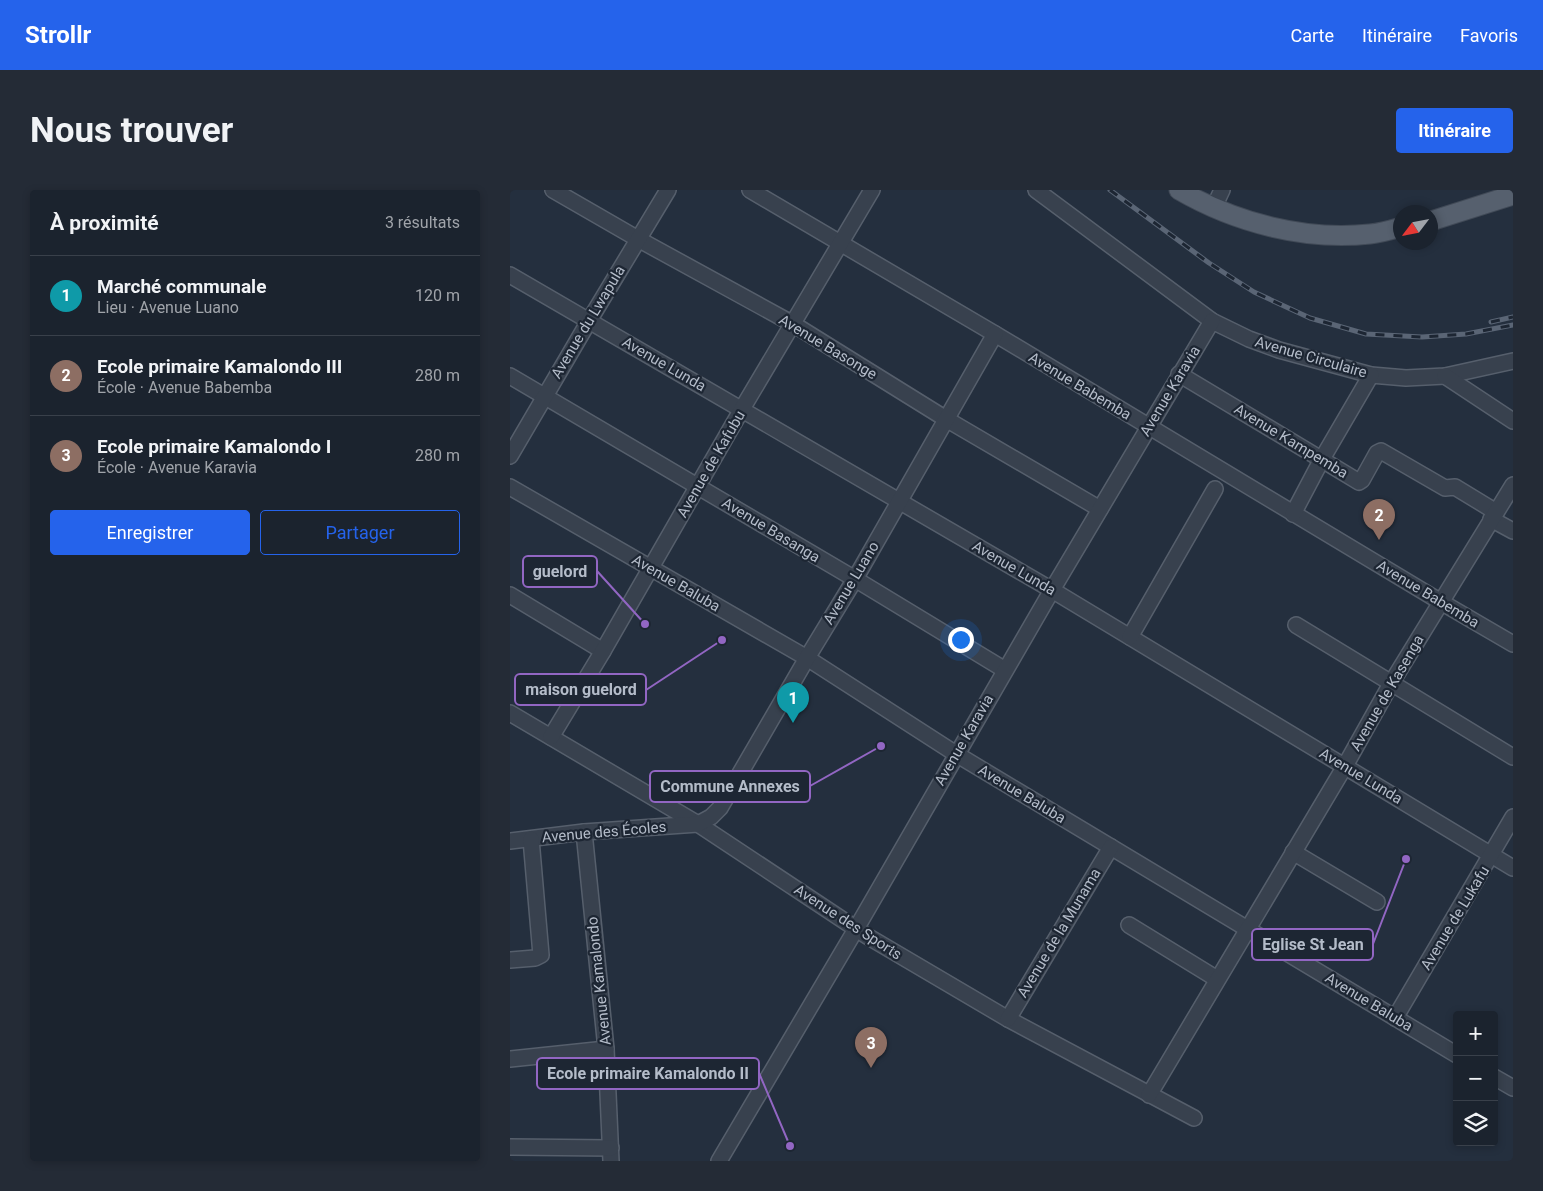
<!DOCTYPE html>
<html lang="fr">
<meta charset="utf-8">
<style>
body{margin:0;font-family:Roboto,sans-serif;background:#242b36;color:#f1f3f6}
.controls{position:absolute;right:15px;bottom:15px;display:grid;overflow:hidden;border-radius:5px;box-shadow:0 2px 8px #0003}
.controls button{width:45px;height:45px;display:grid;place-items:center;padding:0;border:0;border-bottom:1px solid #39404a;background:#1b232e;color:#f1f3f6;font:25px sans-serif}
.compass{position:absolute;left:883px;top:15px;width:45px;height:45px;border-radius:50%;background:#1b232e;box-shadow:0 2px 8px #0003;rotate:238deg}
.you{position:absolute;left:450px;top:449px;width:18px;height:18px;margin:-12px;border:4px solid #fff;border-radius:50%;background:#1a73e8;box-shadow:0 0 0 8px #1a73e833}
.badge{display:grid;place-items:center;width:32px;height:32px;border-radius:50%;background:#2563eb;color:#fff;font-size:16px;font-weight:700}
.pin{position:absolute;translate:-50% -41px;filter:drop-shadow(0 1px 2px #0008)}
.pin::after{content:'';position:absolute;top:26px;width:18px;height:15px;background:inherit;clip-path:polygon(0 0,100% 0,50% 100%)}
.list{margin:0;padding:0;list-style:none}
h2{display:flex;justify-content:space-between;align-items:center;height:65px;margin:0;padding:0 20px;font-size:21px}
h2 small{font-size:16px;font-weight:400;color:#a0a4aa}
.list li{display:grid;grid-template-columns:32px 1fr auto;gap:15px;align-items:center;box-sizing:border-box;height:80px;padding:0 20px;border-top:1px solid #39404a}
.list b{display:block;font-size:19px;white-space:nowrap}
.list p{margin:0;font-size:16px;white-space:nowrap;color:#a0a4aa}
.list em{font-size:16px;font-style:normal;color:#a0a4aa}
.actions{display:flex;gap:10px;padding:15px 20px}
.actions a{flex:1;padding:11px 0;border:1px solid #2563eb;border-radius:5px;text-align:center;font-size:18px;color:#2563eb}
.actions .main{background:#2563eb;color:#fff}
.icon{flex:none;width:28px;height:28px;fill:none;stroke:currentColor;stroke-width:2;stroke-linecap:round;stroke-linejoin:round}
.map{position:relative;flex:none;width:1003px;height:971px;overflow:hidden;border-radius:5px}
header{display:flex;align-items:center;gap:30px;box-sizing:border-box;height:70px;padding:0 25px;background:#2563eb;color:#fff}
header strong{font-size:24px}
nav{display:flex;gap:28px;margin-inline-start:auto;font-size:18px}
.intro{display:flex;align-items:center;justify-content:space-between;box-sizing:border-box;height:120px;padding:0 30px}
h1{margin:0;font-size:35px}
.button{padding:12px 22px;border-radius:5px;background:#2563eb;color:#fff;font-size:18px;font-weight:700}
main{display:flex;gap:30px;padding:0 30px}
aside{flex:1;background:#1b232e;border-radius:5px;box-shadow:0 2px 8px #0003}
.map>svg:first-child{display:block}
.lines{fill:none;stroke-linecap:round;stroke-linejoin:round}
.minor-casing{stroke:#565f6c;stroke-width:18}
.major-casing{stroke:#414a57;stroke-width:21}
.minor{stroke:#38414e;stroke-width:15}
.major{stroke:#56606e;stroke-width:19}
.rail-casing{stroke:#5a6575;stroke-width:5}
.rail{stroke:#1d2633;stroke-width:3;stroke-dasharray:9;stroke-linecap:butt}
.labels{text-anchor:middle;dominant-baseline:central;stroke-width:4.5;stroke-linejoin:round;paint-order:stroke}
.street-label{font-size:15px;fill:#b4bcc9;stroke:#1d2633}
.leader{fill:none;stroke:#9266c3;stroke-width:2}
.callout-dot{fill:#9266c3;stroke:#1d2633;stroke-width:2}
.callout{fill:#1d2633;stroke:#9266c3;stroke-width:2}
.callout-label{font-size:16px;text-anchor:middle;font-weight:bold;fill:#b4bcc9}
</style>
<header>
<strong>Strollr</strong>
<nav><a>Carte</a><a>Itinéraire</a><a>Favoris</a></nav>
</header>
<div class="intro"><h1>Nous trouver</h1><a class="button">Itinéraire</a></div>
<main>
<aside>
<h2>À proximité<small>3 résultats</small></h2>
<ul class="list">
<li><span class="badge" style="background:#0f9aa8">1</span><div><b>Marché communale</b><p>Lieu · Avenue Luano</p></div><em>120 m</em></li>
<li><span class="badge" style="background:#8d6e63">2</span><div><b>Ecole primaire Kamalondo III</b><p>École · Avenue Babemba</p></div><em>280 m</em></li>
<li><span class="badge" style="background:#8d6e63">3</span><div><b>Ecole primaire Kamalondo I</b><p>École · Avenue Karavia</p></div><em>280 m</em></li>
</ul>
<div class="actions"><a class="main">Enregistrer</a><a>Partager</a></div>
</aside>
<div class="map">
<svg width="1003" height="971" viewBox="0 0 1003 971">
<rect width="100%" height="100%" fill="#242f3e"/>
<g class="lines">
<defs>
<g id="minor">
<path d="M43,0L128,49L283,134L436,229L590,319"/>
<path d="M240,0L485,144L931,412L1003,454"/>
<path d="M526,0L702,131L739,149L769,160L861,185L896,188L935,186L1003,171"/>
<path d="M704,17L712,0"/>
<path d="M0,85L542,400L1003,678"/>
<path d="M669,184L849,292L852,290L867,263L871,261L935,298L945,297L986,322"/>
<path d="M0,186L345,389L495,480"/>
<path d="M935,186L1003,231"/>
<path d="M0,266L79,131L158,0"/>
<path d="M0,297L297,468L446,564L947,865"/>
<path d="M783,324L812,269L861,185"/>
<path d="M981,329L1003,341"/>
<path d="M0,405L93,461"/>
<path d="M786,435L1003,567"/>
<path d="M620,447L705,299"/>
<path d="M0,523L188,634L357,746L498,829L684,928"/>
<path d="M41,547L93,461L232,219L362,0"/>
<path d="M74,642L96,859L101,971"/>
<path d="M0,651L74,642L188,634L201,627L210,618L297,468L345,389L485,144"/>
<path d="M783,662L867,712"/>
<path d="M619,735L707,789"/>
<path d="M0,770L25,768L31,765L21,649"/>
<path d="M885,828L1003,627"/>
<path d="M498,829L601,657"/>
<path d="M0,869L96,859"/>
<path d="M984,887L1003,898"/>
<path d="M639,905L835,576L882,492L1003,295"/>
<path d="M0,957L101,958"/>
<path d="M209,971L346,739L542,400L702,131"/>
</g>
<g id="major">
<path d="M669,0C726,33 795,51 860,44C871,43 881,40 891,37"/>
<path d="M921,31L1003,5"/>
</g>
</defs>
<use href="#minor" class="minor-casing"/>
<use href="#major" class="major-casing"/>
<use href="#minor" class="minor"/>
<use href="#major" class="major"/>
<defs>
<g id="rail">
<path d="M600,0L699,73L744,102L800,128L856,144L912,147L956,144L1003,135"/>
<path d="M981,132L1003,127"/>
</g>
</defs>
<use href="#rail" class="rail-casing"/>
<use href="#rail" class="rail"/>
</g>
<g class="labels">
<g class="street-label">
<text transform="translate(78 132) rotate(-59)">Avenue du Lwapula</text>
<text transform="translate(318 157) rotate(31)">Avenue Basonge</text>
<text transform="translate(801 167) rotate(16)">Avenue Circulaire</text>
<text transform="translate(154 174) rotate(30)">Avenue Lunda</text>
<text transform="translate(570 196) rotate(31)">Avenue Babemba</text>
<text transform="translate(660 201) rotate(-59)">Avenue Karavia</text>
<text transform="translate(781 251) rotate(31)">Avenue Kampemba</text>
<text transform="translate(201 274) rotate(-60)">Avenue de Kafubu</text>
<text transform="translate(261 340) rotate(31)">Avenue Basanga</text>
<text transform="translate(504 378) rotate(30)">Avenue Lunda</text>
<text transform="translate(166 393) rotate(30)">Avenue Baluba</text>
<text transform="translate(341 393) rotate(-59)">Avenue Luano</text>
<text transform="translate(918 404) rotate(31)">Avenue Babemba</text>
<text transform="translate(877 503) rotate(-60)">Avenue de Kasenga</text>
<text transform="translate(454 550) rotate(-60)">Avenue Karavia</text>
<text transform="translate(851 586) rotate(31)">Avenue Lunda</text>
<text transform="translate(512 604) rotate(31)">Avenue Baluba</text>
<text transform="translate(94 642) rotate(-5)">Avenue des Écoles</text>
<text transform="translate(945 728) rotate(-59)">Avenue de Lukafu</text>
<text transform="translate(338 732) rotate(33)">Avenue des Sports</text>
<text transform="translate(549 743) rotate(-59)">Avenue de la Munama</text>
<text transform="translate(89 791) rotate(-96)">Avenue Kamalondo</text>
<text transform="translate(859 812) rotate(31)">Avenue Baluba</text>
</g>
</g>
<path class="leader" d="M135 434L87 381M212 450L136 500M371 556L300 596M896 669L863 754M280 956L249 883"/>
<g class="callout-dot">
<circle cx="135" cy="434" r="5"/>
<circle cx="212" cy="450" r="5"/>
<circle cx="371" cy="556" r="5"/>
<circle cx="896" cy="669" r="5"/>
<circle cx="280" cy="956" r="5"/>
</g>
<g class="callout">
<rect x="13" y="366" width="74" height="31" rx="5"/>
<rect x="5" y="484" width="131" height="31" rx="5"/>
<rect x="140" y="581" width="160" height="31" rx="5"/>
<rect x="742" y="739" width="121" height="31" rx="5"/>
<rect x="27" y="868" width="222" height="31" rx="5"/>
</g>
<g class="callout-label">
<text x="50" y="387">guelord</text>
<text x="71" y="505">maison guelord</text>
<text x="220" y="602">Commune Annexes</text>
<text x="803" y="760">Eglise St Jean</text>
<text x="138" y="889">Ecole primaire Kamalondo II</text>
</g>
</svg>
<div class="controls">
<button>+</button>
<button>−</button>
<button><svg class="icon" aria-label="layers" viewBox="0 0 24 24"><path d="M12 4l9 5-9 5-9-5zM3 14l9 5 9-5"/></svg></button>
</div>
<svg class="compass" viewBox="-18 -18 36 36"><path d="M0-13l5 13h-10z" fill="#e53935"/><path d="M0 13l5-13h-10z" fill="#a0a4aa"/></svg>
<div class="you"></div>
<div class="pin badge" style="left:283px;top:533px;background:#0f9aa8">1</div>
<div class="pin badge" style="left:869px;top:350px;background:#8d6e63">2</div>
<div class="pin badge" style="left:361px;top:878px;background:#8d6e63">3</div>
</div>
</main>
